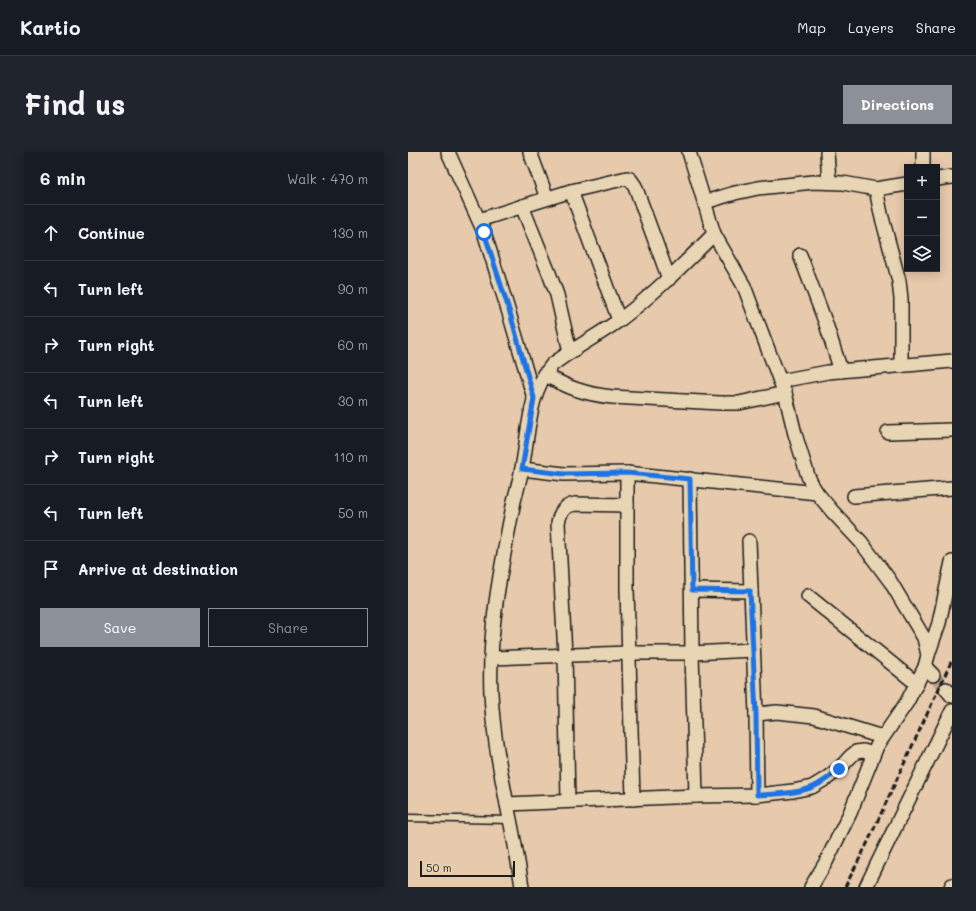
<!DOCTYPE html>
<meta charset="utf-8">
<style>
body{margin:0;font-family:Mali,sans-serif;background:#20242c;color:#f1f3f6}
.controls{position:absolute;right:12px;top:12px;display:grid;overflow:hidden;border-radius:0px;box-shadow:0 2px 10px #0003}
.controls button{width:36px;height:36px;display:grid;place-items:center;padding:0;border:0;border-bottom:1px solid #363941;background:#171b24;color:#f1f3f6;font:20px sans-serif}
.scale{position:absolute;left:12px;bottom:10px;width:95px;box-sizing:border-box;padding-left:4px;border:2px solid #1c1c1c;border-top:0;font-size:11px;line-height:14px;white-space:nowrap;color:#1c1c1c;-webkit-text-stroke:3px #e8d5b3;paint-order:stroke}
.stop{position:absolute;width:12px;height:12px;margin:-9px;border:3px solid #1a73e8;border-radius:50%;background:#fff}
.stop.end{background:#1a73e8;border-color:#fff;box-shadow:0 1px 4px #0008}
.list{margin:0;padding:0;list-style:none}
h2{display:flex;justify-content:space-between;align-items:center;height:52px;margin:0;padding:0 16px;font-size:17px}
h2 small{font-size:13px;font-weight:400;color:#9ea1a6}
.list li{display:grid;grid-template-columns:26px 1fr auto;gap:12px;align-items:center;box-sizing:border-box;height:56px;padding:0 16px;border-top:1px solid #363941}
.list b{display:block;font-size:15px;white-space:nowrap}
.list em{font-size:13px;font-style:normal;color:#9ea1a6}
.actions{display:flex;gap:8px;padding:12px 16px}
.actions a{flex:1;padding:9px 0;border:1px solid #8c9099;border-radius:0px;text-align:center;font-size:14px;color:#8c9099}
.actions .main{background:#8c9099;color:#fff}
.icon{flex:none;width:22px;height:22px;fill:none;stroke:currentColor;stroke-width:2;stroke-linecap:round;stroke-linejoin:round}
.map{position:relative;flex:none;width:544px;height:735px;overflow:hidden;border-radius:0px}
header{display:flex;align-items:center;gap:24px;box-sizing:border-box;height:56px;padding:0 20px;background:#171b24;border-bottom:1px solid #363941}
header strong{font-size:19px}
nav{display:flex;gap:22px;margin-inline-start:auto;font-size:14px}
.intro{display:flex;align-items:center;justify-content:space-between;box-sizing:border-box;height:96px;padding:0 24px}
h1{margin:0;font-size:28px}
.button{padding:10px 18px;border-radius:0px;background:#8c9099;color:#fff;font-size:14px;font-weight:700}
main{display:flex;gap:24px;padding:0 24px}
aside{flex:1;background:#171b24;border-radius:0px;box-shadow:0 2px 10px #0003}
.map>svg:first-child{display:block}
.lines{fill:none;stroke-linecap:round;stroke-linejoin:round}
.street-tunnel{stroke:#bea68f;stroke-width:13;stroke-dasharray:13 6;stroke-linecap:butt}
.lane-casing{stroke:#1c1c1c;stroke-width:9}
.street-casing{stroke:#1c1c1c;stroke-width:16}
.lane{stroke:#e8d5b3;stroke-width:6}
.street{stroke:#e8d5b3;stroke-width:13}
.rail{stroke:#1c1c1c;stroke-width:3;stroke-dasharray:6 3;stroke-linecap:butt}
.route{stroke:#1a73e8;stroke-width:5}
</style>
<header>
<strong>Kartio</strong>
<nav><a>Map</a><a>Layers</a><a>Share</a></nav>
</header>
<div class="intro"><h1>Find us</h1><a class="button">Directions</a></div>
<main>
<aside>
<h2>6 min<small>Walk · 470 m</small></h2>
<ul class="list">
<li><svg class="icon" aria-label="ahead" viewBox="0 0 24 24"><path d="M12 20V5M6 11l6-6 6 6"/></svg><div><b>Continue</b></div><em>130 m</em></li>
<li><svg class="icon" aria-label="left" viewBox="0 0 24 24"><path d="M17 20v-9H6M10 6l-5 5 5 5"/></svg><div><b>Turn left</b></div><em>90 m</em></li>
<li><svg class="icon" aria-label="right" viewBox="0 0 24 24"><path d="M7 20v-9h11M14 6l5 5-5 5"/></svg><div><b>Turn right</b></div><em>60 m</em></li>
<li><svg class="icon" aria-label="left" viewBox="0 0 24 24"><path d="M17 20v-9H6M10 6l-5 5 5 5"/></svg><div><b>Turn left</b></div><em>30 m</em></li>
<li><svg class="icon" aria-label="right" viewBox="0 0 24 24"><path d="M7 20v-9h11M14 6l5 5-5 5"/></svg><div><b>Turn right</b></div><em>110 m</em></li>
<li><svg class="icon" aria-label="left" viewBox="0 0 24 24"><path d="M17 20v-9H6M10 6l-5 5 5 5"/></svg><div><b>Turn left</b></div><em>50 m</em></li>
<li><svg class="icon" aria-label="arrive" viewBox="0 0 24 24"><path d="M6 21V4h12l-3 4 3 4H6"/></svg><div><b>Arrive at destination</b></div></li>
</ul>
<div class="actions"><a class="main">Save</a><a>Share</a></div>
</aside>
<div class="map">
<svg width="544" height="735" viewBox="0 0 544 735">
<rect width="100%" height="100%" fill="#e7c9ac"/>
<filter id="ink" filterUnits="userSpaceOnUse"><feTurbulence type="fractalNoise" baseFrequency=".025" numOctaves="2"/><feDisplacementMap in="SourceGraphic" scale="8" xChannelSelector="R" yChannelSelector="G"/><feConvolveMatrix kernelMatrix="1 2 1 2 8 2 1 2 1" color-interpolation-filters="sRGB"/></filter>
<g filter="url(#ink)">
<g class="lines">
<path class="street-tunnel" d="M525,523L538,537"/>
<defs>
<path id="lane" d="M0,666L102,668"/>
<g id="street">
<path d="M40,0L76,80L101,161L126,246"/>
<path d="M122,0L139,46"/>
<path d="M281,0L306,82L336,134L372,229L377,241L387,282L400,324L404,333L409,341L424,359L453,390L482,429L516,486L520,503L517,515L525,523"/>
<path d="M419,0L421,30"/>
<path d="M515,0V15"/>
<path d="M529,27L544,25"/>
<path d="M468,37L473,62L491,129L493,147V214"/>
<path d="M163,39L211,168"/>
<path d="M297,50L327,41L350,36L405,30L435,31L468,37L499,32"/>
<path d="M114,54L141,121L149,143L162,200"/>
<path d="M71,68L163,39L219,26L222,27L227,34L261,127"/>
<path d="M392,103L418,172L433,219"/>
<path d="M136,222C160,236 177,242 204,245L312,251H331L377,241"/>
<path d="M372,229L420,220L544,209"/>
<path d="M480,280L544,278"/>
<path d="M114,317L156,322L219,321L409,341"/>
<path d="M219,321V437L225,647"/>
<path d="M282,327L284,501L288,644"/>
<path d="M446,344L544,336"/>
<path d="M341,389L348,562L349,643"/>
<path d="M284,438L343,439"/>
<path d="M400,444L509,532"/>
<path d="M520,503L531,471L544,410"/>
<path d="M83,506L221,501H284L345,498"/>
<path d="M538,537L544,544"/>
<path d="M348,562L369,560L406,564L474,585"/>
<path d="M160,649L157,503L150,371C152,360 156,354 167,352L219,353"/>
<path d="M99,652L288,644L349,643L385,639L404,635L419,626L431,617L443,604L448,600L455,599L465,602"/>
<path d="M114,735C105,670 86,607 83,541C80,477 94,411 106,349C109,338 112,327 114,316C121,281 120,241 144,213C166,196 191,183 213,167C247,141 276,112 306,82"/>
<path d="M403,735L418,710L442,661L469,594L499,550L517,515"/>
<path d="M458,735L544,559"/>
<path d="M543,735L544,733"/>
</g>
</defs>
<use href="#lane" class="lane-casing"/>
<use href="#street" class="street-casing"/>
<use href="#lane" class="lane"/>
<use href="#street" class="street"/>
<path class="rail" d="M437,735L458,694L544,508"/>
</g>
</g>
<g class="lines" filter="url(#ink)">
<path class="route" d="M76,80L102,161L126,246L114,317L156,322L219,321L282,327L284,438L342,439L348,562L349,643C367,642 388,642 405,635C414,631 423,624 431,617"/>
</g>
</svg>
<div class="controls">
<button>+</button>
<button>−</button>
<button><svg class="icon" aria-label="layers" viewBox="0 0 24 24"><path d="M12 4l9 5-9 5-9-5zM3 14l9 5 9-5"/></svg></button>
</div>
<div class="scale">50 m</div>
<div class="stop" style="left:76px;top:80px"></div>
<div class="stop end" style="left:431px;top:617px"></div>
</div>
</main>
